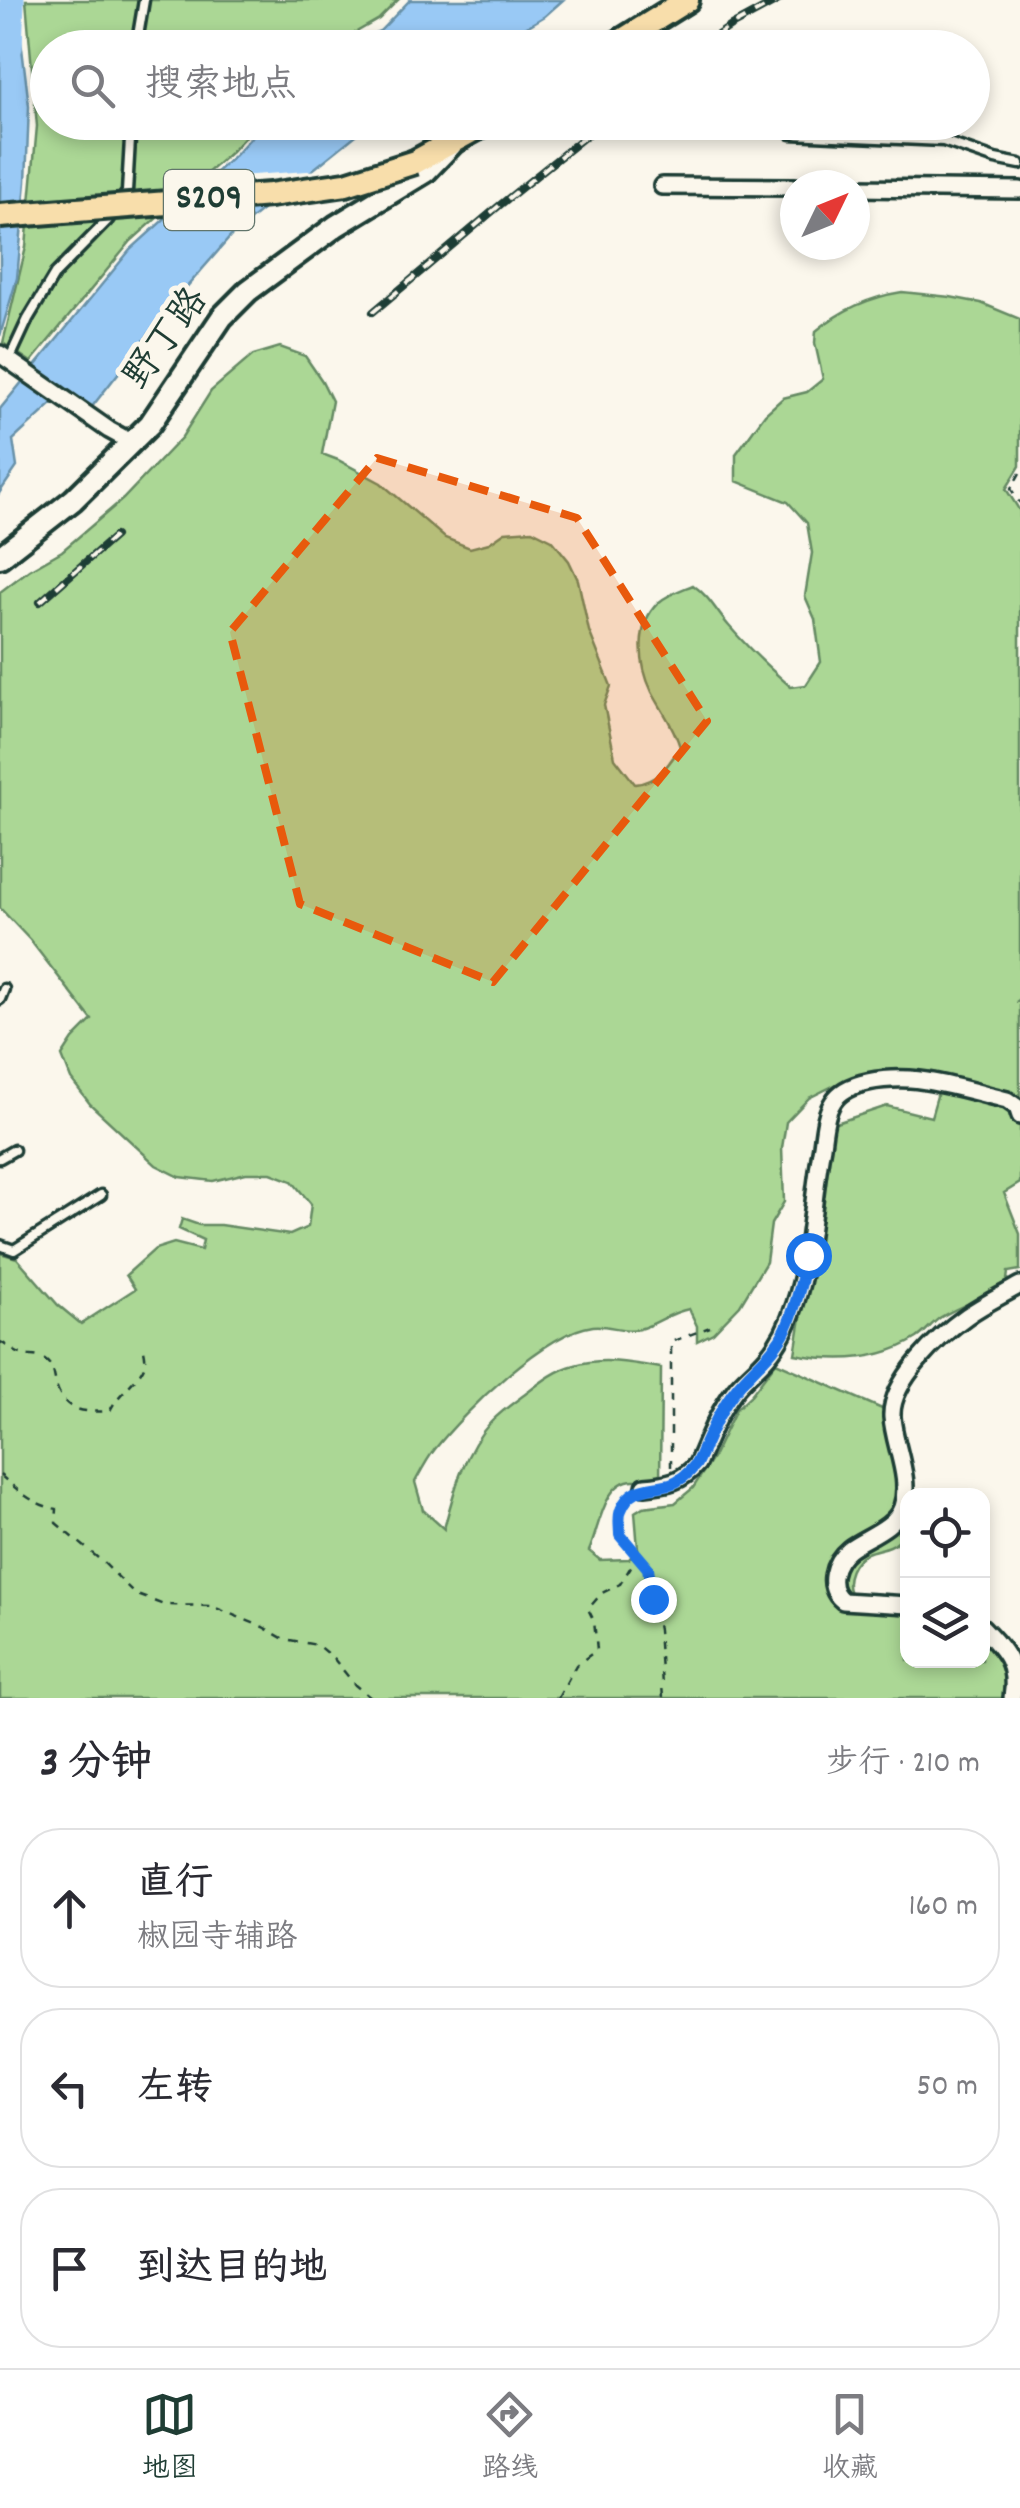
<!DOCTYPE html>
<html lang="zh">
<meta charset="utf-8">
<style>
body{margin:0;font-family:Dekko,"LXGW WenKai TC",sans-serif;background:#f7f7f7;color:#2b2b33}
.controls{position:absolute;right:30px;bottom:30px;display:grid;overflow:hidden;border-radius:20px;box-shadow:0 5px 15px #0003}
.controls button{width:90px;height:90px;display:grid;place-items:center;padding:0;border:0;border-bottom:2px solid #e1e1e2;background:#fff;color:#2b2b33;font:50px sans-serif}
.compass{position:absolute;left:780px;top:170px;width:90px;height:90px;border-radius:50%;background:#fff;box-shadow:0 5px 15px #0003;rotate:47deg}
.stop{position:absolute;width:30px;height:30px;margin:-22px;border:8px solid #1a73e8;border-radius:50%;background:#fff}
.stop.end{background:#1a73e8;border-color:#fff;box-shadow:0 2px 10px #0008}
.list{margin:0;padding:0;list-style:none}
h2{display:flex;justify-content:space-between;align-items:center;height:130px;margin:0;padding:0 40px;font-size:42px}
h2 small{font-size:32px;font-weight:400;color:#7c7c81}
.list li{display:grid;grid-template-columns:65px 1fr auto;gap:30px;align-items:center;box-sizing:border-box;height:160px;margin:0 20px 20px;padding:0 20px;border:2px solid #e1e1e2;border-radius:40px}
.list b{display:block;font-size:38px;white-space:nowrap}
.list p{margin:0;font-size:32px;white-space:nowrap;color:#7c7c81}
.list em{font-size:32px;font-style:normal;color:#7c7c81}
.icon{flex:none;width:55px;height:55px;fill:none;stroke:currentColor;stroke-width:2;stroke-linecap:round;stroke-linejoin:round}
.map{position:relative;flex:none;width:1020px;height:1698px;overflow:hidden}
.search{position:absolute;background:#fff;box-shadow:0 5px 15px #0003;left:30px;right:30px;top:30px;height:110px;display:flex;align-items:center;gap:25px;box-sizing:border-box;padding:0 35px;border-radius:55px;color:#7c7c81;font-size:38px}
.sheet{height:670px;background:#fff}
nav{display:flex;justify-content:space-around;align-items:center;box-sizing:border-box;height:140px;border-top:2px solid #e1e1e2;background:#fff;font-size:28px;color:#7c7c81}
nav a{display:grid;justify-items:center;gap:5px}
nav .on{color:#1f3d34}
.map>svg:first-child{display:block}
.green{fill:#abd795;stroke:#658a64;stroke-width:2.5}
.water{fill:#99c9f5;stroke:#6891a8;stroke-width:2.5}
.pier{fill:#fbf7ec}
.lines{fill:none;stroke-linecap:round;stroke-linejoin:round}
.river{stroke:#99c9f5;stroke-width:25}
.lane-casing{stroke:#1f3d34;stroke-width:15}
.street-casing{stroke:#1f3d34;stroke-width:22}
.secondary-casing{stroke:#1f3d34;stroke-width:28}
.primary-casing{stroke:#1f3d34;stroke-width:30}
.path{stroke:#1f3d34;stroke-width:2.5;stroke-dasharray:8 8;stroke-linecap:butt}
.lane{stroke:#fbf7ec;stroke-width:8}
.street{stroke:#fbf7ec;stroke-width:15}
.secondary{stroke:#fbf7ec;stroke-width:20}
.primary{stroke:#f8deab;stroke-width:22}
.rail-casing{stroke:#1f3d34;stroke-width:8}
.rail{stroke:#fbf7ec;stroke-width:4;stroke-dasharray:11;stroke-linecap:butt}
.primary-bridge-casing{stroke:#1f3d34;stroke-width:30;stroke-linecap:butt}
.primary-bridge{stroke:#f8deab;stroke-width:22}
.route{stroke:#1a73e8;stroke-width:12}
.marked{fill:#e8590c;fill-opacity:0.2;stroke:#e8590c;stroke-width:8;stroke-dasharray:20 12;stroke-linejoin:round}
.labels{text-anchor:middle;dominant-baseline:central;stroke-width:10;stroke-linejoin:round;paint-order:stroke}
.shield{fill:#fbf7ec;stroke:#61756b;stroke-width:2.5}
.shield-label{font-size:35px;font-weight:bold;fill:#1f3d34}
.street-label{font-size:38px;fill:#1f3d34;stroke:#fbf7ec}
</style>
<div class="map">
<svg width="1020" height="1698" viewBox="0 0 1020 1698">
<rect width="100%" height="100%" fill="#fbf7ec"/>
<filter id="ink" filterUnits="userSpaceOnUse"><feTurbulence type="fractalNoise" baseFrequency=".01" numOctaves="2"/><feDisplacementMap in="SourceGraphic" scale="20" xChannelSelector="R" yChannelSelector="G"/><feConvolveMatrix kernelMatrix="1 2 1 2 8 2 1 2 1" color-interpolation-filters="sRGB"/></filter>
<g filter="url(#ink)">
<g class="green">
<path d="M26,0H398L379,19L330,47L48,48V122L257,123L232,151L131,241L31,362L3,343L26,247L37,126Z"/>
<path d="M902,292L950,297L981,303L1020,319V466L1006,489L1020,511V999L1016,1002L1020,1001V1183L1004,1193L1020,1234V1270L1008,1272L1006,1288C984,1297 962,1305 941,1317C932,1323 926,1332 917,1338C880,1361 836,1362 795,1354L833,1124L887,1106L931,1117L937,1096L935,1073L837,1084L809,1098L786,1122L782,1148L784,1202L771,1224L766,1262L740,1305L713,1333L697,1341V1326L689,1309C668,1313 658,1324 639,1329C625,1333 608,1324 593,1326C545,1332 464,1412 435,1449C427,1459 421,1471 415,1482L423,1510L444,1529C454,1491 464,1451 491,1422C502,1410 516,1401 528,1392C542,1381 558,1369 575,1365C604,1357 633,1363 661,1368L660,1485C652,1483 644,1480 636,1480C604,1478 599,1529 589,1551L600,1560L629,1559L638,1549L635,1512L643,1507L675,1503L693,1488L713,1457L736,1409L751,1395L776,1362L882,1409L901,1413L908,1496L907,1530C903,1536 898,1543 890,1546C883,1549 874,1550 867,1553C852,1560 844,1579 850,1594L907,1602L908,1660H982L983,1632L1020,1679V1698H0V1253L17,1258L58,1305L81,1324L135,1289L126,1275L155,1249L174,1243L201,1250L203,1240L179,1229L182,1219L199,1225H220L290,1235L308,1227L311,1204L292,1181L271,1173H246L213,1181L180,1177L156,1165L90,1104L71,1079L62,1056L73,1039L92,1020L30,940L0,908V592L29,570L62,551L123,499L182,437L211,391L253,355L280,347L305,356L322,381L332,401L322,454L338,460L381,483L445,538L470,548L489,543L505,532L532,530L552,540L569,561L578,580L589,631L611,686L604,705L615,758L635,784C657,782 668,766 680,747C674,726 662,711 652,692C639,665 635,625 658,603C668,594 681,590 693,585C711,598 715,610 729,626C748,648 769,668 791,687L806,685L821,662L815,619L805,596L812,553L807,523L788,502L736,481V454L765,414L783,398L807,392L823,379L815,343L816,331C841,310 870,297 902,292Z"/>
</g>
<g class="water">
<path d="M410,0H563L545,16L493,47H341L380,31Z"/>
<path d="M0,13L18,15L29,106L26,182L17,278L0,336Z"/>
<path d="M264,123H371L233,234L178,297L91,408L66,391L13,440L17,467L0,492V409L130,250L234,156Z"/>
</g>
<path class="pier" d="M320,170L277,205L161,215L201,179Z"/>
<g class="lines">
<path class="river" d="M10,47L12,0"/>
<defs>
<g id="lane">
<path d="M136,48L144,0"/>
<path d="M791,134L943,141L995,159L1020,164"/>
<path d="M9,360L28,319L55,274L108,220L127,192L131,122"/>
<path d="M0,999L4,989"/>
<path d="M0,1158L14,1150"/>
<path d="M0,1245L14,1250L101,1195"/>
</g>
<g id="street">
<path d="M662,186L795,187"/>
<path d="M855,188L1020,190"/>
<path d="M0,354L109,430L131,442"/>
<path d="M645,1486C667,1484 682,1482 697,1464C708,1439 718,1412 735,1390C744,1378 757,1369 767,1357C780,1342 789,1323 795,1304C812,1253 812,1199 822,1146C824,1132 825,1114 833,1102C846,1080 888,1078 910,1079C940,1081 978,1093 1007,1100L1017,1107L1020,1116"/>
<path d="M908,1605L843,1601C825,1587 833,1562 849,1549C865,1537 895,1528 902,1507C912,1479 894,1446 892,1417C890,1381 940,1335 967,1316C984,1304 1003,1295 1020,1285"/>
<path d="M982,1627C1004,1650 1018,1664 1012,1698"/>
</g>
<path id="secondary" d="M0,557L73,500L150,424L222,317L248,291L336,226L425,172L451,145"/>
<g id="primary">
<path d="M610,48L687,0"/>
<path d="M415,162L488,122"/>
</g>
</defs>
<use href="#lane" class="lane-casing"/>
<use href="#street" class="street-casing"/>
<use href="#secondary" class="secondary-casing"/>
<use href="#primary" class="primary-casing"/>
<g class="path">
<path d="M1020,473L1011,489L1020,503"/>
<path d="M0,1342C8,1345 13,1352 21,1354C32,1358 40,1353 50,1365C56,1373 54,1386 60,1395C71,1414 92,1412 110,1411C118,1392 142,1378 145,1363C146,1357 144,1351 143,1345"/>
<path d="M671,1467V1342L710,1327"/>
<path d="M0,1475C18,1490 33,1505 57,1509L56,1523L104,1563L135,1594L164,1605L211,1606L263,1627L284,1639L317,1645L334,1659L355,1685L371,1698"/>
<path d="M632,1496L620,1511V1535L647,1568L658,1630L663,1698"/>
<path d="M558,1698L576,1665L597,1650L594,1621L588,1609L602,1593L620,1584L637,1557"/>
</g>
<use href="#lane" class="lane"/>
<use href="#street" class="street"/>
<use href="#secondary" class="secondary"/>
<use href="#primary" class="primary"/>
<defs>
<g id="rail">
<path d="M698,48L731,26L779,0"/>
<path d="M373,312L500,205L603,122"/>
<path d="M40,602L115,536"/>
</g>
</defs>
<use href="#rail" class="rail-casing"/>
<use href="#rail" class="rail"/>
<defs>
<path id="primary-bridge" d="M0,216L270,195L346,184L415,162"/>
</defs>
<use href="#primary-bridge" class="primary-bridge-casing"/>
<use href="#primary-bridge" class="primary-bridge"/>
</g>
</g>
<g class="lines" filter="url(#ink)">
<path class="route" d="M653,1599L648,1568L620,1535C620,1528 618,1517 621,1510C631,1485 650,1489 670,1484C681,1481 689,1473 696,1464C708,1439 718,1411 736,1389C752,1368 774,1354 786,1329C797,1306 801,1280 808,1255"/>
</g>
<path class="marked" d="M377,458L577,518L707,721L493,982L300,904L230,632Z"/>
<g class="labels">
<rect class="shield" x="164" y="170" width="90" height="60" rx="8"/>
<g class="shield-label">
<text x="209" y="200">S209</text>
</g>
<g class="street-label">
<text transform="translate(168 340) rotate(-54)">野丁路</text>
</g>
</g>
</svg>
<div class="controls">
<button><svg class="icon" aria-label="locate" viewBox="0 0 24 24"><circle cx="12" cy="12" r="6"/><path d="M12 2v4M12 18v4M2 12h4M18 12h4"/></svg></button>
<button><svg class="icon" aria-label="layers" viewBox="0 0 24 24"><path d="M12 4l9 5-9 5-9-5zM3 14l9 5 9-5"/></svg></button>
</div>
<svg class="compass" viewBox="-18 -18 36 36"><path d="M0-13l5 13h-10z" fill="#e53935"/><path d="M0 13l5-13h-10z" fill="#7c7c81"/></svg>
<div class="stop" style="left:808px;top:1255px"></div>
<div class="stop end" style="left:653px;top:1599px"></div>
<div class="search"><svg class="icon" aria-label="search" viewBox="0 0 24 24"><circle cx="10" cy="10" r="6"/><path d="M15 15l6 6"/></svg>搜索地点</div>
</div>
<section class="sheet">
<h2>3 分钟<small>步行 · 210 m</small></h2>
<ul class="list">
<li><svg class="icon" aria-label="ahead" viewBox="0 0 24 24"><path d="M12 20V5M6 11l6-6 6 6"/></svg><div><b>直行</b><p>椒园寺辅路</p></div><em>160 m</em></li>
<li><svg class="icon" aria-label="left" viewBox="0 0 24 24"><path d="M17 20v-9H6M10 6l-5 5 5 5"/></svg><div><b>左转</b></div><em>50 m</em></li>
<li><svg class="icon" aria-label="arrive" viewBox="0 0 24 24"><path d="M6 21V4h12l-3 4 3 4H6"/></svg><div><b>到达目的地</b></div></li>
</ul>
</section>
<nav>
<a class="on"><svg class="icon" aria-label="map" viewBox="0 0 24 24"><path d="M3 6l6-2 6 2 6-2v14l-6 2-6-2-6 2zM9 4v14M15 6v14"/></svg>地图</a>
<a><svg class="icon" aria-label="directions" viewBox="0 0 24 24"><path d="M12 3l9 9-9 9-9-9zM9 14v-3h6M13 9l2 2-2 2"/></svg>路线</a>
<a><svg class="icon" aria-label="saved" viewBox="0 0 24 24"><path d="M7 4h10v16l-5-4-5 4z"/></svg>收藏</a>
</nav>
